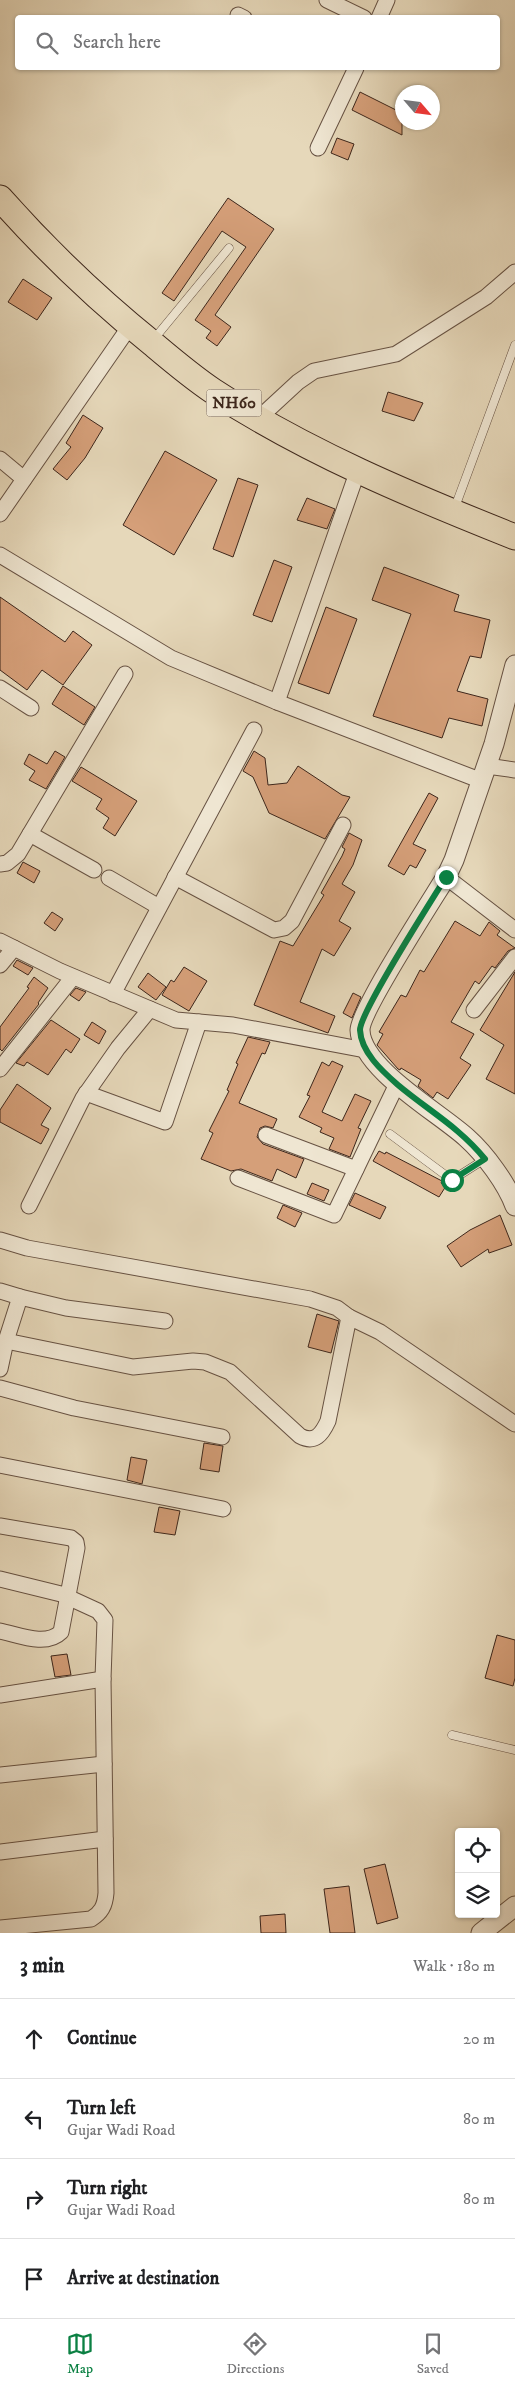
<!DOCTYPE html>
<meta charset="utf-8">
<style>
body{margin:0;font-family:"IM FELL DW Pica",serif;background:#f2f2f2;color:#202124}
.controls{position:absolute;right:15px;bottom:15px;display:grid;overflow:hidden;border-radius:5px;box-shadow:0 1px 4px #0004}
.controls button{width:45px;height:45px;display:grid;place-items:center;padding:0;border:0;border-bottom:1px solid #e0e0e0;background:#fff;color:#202124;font:25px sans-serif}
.compass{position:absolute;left:395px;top:85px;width:45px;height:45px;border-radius:50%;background:#fff;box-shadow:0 1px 4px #0004;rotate:118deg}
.stop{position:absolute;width:15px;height:15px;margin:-11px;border:4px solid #0b8043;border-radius:50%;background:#fff}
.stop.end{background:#0b8043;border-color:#fff;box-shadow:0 1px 5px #0008}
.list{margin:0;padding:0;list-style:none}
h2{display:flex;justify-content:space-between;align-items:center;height:65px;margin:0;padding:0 20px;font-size:21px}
h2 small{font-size:16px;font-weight:400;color:#757577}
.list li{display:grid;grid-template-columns:32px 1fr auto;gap:15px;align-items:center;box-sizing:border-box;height:80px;padding:0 20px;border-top:1px solid #e0e0e0}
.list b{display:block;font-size:19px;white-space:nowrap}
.list p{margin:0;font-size:16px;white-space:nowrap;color:#757577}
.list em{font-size:16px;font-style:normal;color:#757577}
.icon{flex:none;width:28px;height:28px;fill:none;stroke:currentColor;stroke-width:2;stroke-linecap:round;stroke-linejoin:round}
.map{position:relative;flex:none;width:515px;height:1933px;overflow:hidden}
.search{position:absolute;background:#fff;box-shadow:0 1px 4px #0004;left:15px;right:15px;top:15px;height:55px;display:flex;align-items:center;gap:12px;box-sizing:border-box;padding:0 18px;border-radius:5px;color:#757577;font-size:19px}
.sheet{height:385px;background:#fff}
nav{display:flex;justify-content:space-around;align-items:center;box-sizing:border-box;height:70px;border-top:1px solid #e0e0e0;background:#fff;font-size:14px;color:#757577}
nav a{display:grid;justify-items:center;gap:2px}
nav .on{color:#0b8043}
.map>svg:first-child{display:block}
.building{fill:#d59f79;stroke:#3d261b}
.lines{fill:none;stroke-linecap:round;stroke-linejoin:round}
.service-casing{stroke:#675243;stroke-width:9}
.minor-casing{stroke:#675243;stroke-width:17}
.tertiary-casing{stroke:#675243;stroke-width:21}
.trunk-casing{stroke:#3d261b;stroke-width:27}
.service{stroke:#efe6d2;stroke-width:8}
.minor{stroke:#efe6d2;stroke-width:15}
.tertiary{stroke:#efe6d2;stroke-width:19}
.trunk{stroke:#e6d8ba;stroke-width:25}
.route{stroke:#0b8043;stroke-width:6}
.labels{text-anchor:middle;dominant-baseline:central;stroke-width:4.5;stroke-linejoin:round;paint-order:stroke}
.shield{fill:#efe6d2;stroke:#726052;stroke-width:1}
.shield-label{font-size:16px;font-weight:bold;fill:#3d261b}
</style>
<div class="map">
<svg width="515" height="1933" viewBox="0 0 515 1933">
<rect width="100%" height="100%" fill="#e6d8ba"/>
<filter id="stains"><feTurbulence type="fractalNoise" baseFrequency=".004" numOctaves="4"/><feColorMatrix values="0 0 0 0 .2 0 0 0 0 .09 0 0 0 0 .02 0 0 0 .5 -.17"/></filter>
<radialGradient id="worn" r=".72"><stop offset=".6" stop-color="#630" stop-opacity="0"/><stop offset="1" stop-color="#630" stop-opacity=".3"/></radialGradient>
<g class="building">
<path d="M360,92L402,113V135L352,110Z"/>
<path d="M337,138L354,144L348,160L331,153Z"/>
<path d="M228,198L274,229L215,315L231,327L217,346L206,338L211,331L195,320L246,247L222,231L174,301L162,293Z"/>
<path d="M23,279L52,298L37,320L8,302Z"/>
<path d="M388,392L423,403L414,421L382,411Z"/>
<path d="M83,415L103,428L85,458L67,480L53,469L71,447L66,443Z"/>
<path d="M165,451L217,480L174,555L123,525Z"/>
<path d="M238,478L258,485L233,557L213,549Z"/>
<path d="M307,498L335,509L327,529L297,520Z"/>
<path d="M274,560L292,567L272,622L253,615Z"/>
<path d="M384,567L459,595L454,611L490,620L481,658L470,656L457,691L488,699L482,726L449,718L442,738L373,716L411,614L372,600Z"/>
<path d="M0,597L65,642L73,631L92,645L63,685L42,670L27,690L0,670Z"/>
<path d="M326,607L357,619L329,694L298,683Z"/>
<path d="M63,686L95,707L84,725L52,704Z"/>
<path d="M55,751L65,757L46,789L29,780L35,771L24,764L29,754L47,764Z"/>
<path d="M254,751L265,758L268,785L287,783L298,766L342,795L350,797L325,839L269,813L253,777L243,771Z"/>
<path d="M81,767L137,801L115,836L103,828L109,818L96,809L102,799L72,781Z"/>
<path d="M429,793L438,798L413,844L426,850L416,868L410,865L404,875L388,866Z"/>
<path d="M349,833L362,840L353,865L342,884L355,892L339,921L351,928L334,956L322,949L300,1002L335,1016L328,1033L254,1005L280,941L293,946L324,895L321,893L342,856L345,849L342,847Z"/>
<path d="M23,862L40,871L34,883L17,873Z"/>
<path d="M52,912L63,919L55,931L44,923Z"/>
<path d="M455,921L480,936L489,922L500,931L497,935L515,948L508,951L495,968L492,966L479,984L475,981L451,1022L474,1034L460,1058L471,1065L448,1099L437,1092L433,1098L418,1086L421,1080L401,1068L400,1070L398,1069L377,1045L383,1034L379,1032L401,995L406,997L420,970L424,972Z"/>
<path d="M17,960L33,968L28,975L13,966Z"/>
<path d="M184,967L207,981L189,1011L162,995L171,980L174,982Z"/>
<path d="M515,972V1094L486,1079L504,1045L480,1030Z"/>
<path d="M148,973L166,987L156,1000L138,987Z"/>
<path d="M34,977L48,988L38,1003L39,1004L2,1051L0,1049V1027L29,988L27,987Z"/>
<path d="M76,988L86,992L79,1001L70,995Z"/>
<path d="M353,993L361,997L352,1018L343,1013Z"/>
<path d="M51,1020L80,1039L71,1053L66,1049L48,1075L27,1062L24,1066L16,1063Z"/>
<path d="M92,1022L106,1031L99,1044L84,1035Z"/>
<path d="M248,1037L270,1042L265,1054L262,1053L239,1103L277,1119L273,1128L265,1126L260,1128L257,1137L263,1144L304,1159L296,1178L277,1169L272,1181L241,1169L231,1171L201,1159L213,1133L209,1131L229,1091L227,1090L238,1064L236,1063Z"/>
<path d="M332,1061L343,1066L322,1112L342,1121L355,1094L371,1101L358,1128L361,1129L350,1157L329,1149L334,1138L320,1132L322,1128L299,1117L310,1096L307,1095L322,1062L329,1066Z"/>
<path d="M17,1084L51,1108L41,1125L49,1129L41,1144L0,1122V1110Z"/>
<path d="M379,1151L385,1154L386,1152L442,1181L441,1183L446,1186L439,1197L373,1161Z"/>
<path d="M312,1183L329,1190L324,1201L307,1194Z"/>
<path d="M355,1193L386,1207L380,1219L349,1205Z"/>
<path d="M283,1205L302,1213L295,1227L277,1218Z"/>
<path d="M500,1215L512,1245L489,1253L488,1249L461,1267L447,1246L470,1230Z"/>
<path d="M317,1314L339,1321L331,1353L308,1347Z"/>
<path d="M204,1443L223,1446L219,1472L200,1469Z"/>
<path d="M131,1457L147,1460L142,1484L127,1480Z"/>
<path d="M159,1507L180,1511L175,1535L154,1532Z"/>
<path d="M497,1635L515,1640V1678L513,1686L485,1678Z"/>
<path d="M67,1654L71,1675L55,1677L51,1656Z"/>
<path d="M385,1864L398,1918L377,1924L364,1869Z"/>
<path d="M349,1886L355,1933H330L324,1889Z"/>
<path d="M285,1914L286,1933H261L260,1916Z"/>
</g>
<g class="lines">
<defs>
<g id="service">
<path d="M154,339L229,248"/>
<path d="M454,510L515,345"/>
<path d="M390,1134L452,1180L485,1159"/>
<path d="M452,1735L515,1750"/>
</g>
<g id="minor">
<path d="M327,0L364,18"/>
<path d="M238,15L244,18"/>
<path d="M379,18L387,0"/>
<path d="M318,148L356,68"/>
<path d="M259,418L298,382L314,371L396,354L486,297L515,272"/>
<path d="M0,459L24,479"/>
<path d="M0,514L130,326"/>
<path d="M0,555L171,658L277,702L482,781"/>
<path d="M0,688L31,708"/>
<path d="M277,702L358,470"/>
<path d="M487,766L515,770"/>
<path d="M30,834L94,870"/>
<path d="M0,864L7,863L18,854L125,674"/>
<path d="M175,877L274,930L284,928L292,921L343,825"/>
<path d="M446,877L515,930"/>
<path d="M109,878L159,907"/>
<path d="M0,941L60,971L176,1020L233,1025L365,1050"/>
<path d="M0,965L14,948"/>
<path d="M113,994L254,730"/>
<path d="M474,1010L515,957"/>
<path d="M0,1069L73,977"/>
<path d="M86,1093L165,1122L199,1022"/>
<path d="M266,1135L356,1169"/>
<path d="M238,1178L334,1215L397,1084"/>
<path d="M29,1206L83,1098L118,1048L150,1009"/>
<path d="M0,1240L27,1248L310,1299L337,1308L349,1317"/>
<path d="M0,1291L20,1297L6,1341"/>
<path d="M20,1297L66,1308L165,1321"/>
<path d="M0,1369L6,1341L133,1367L193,1361L205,1362L230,1372L300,1436C315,1444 322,1434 328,1421L349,1317L380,1332L515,1424"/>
<path d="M0,1388L74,1408L222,1437"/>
<path d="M0,1465L223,1509"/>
<path d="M0,1526L71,1538L76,1542L77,1548L61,1632C46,1647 19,1635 0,1631"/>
<path d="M0,1579L61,1594L98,1611L105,1620L103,1679L106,1893C105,1906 101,1913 91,1919L0,1928"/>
<path d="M0,1695L103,1679"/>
<path d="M0,1775L104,1764"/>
<path d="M0,1852L105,1839"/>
</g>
<g id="tertiary">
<path d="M515,665L494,744L454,860L446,877C432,900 360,1011 360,1030C361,1069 440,1113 467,1138C485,1154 507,1184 515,1206"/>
<path d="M481,1933L515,1906"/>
</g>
<path id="trunk" d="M0,198C47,251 97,299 153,344C172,360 192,377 213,391C306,452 412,496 515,537"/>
</defs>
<use href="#service" class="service-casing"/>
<use href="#minor" class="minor-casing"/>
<use href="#tertiary" class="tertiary-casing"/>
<use href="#trunk" class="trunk-casing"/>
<use href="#service" class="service"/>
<use href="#minor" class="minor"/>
<use href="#tertiary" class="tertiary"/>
<use href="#trunk" class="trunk"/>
</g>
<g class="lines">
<path class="route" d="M446,877C432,900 360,1012 360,1030C361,1052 382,1071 398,1085C429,1111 459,1127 485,1159L452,1180"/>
</g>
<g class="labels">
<rect class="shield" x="206.5" y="389.5" width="55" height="27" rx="4"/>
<g class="shield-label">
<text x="234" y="403">NH60</text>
</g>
</g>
<rect width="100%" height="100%" filter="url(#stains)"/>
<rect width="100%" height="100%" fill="url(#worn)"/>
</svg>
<div class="controls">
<button><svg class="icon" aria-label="locate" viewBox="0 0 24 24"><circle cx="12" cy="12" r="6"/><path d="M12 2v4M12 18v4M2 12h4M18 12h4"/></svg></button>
<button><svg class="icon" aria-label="layers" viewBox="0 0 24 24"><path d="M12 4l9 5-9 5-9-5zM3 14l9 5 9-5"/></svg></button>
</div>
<svg class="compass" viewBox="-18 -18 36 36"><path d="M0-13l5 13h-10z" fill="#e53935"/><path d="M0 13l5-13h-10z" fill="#757577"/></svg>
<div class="stop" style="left:452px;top:1180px"></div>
<div class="stop end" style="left:446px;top:877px"></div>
<div class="search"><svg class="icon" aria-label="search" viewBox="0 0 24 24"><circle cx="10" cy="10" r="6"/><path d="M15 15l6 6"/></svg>Search here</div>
</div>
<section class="sheet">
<h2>3 min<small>Walk · 180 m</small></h2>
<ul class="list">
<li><svg class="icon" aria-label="ahead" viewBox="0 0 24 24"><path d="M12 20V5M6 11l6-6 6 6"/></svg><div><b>Continue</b></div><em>20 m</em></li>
<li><svg class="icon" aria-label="left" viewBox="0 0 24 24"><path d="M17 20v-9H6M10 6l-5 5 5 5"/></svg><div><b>Turn left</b><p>Gujar Wadi Road</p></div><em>80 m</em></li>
<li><svg class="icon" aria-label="right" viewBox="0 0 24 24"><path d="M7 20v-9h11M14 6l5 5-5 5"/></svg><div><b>Turn right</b><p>Gujar Wadi Road</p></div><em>80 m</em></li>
<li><svg class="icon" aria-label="arrive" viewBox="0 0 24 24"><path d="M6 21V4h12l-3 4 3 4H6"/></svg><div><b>Arrive at destination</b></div></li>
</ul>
</section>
<nav>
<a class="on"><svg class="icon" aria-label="map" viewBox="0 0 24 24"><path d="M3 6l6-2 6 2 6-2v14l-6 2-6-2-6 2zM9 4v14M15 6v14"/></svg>Map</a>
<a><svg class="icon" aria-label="directions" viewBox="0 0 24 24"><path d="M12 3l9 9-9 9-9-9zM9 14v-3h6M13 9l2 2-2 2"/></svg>Directions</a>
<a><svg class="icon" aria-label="saved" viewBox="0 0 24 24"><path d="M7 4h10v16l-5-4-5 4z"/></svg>Saved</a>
</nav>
